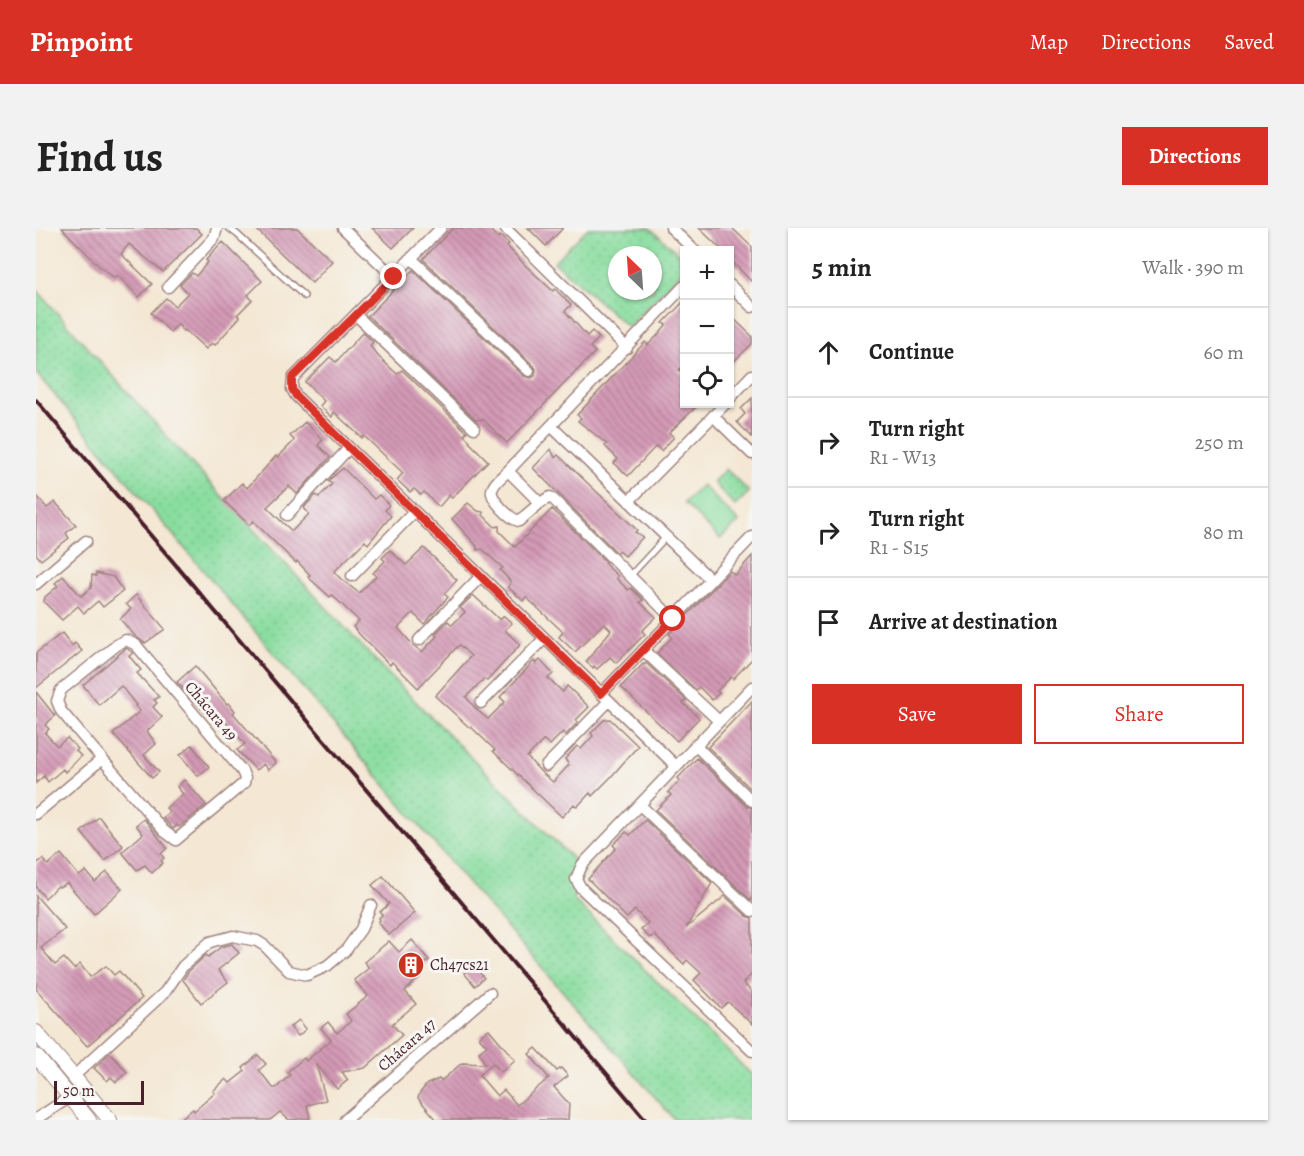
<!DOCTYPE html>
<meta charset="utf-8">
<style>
body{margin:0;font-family:Alegreya,serif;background:#f2f2f2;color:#222}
.controls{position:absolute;right:18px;top:18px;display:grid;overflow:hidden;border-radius:0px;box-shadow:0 2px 4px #0004}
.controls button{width:54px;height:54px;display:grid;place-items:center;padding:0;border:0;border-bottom:2px solid #e0e0e0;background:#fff;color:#222;font:30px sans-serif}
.compass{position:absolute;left:572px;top:18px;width:54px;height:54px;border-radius:50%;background:#fff;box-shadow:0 2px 4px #0004;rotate:335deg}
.scale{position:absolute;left:18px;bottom:15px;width:90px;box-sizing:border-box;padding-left:6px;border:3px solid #4a1f2b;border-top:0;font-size:16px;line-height:21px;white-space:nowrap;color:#4a1f2b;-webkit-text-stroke:4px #f6f6f2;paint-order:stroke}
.stop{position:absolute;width:18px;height:18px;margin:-14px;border:4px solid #d93025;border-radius:50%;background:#fff}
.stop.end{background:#d93025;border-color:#fff;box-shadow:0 2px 6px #0008}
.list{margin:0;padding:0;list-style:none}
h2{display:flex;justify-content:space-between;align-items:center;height:78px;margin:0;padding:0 24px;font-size:26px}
h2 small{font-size:20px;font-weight:400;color:#767676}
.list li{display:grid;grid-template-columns:39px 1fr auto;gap:18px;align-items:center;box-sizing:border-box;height:90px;padding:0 24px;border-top:2px solid #e0e0e0}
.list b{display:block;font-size:22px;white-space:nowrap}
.list p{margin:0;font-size:20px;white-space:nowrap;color:#767676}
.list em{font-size:20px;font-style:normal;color:#767676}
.actions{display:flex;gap:12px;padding:18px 24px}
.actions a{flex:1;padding:14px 0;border:2px solid #d93025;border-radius:0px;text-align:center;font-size:21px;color:#d93025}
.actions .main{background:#d93025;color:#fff}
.icon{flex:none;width:33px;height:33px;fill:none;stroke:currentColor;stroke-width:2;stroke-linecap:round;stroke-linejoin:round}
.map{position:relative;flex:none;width:716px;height:892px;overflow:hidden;border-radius:0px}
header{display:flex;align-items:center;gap:36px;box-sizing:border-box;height:84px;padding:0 30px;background:#d93025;color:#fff}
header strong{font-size:28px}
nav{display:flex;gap:33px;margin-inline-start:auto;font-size:21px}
.intro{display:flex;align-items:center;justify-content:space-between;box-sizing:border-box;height:144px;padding:0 36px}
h1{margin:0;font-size:42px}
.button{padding:15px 27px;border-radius:0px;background:#d93025;color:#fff;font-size:21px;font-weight:700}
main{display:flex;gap:36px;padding:0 36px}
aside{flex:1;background:#fff;border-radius:0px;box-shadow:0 2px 4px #0004}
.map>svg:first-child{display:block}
.grass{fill:url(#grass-dots);stroke:#697e65;stroke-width:1.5;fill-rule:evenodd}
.garden{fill:#88dd9f;stroke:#697e65;stroke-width:1.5}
.building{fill:url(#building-back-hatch)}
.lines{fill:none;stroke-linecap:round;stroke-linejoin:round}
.service-casing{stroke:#9f837f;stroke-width:8}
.minor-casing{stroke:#9f837f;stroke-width:13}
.secondary-casing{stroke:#9f837f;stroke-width:16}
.service{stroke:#fff;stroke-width:5}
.minor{stroke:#fff;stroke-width:10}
.secondary{stroke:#fff;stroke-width:14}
.rail{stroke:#4a1f2b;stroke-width:4}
.route{stroke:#d93025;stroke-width:8}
.labels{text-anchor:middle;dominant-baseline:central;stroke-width:6;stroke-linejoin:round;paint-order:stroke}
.street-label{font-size:16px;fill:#4a1f2b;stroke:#f6f6f2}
.poi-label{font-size:16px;fill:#4a1f2b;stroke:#f6f6f2;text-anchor:start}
</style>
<header>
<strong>Pinpoint</strong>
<nav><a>Map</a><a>Directions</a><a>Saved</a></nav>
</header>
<div class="intro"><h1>Find us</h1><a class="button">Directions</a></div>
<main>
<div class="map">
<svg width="716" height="892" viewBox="0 0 716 892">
<defs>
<pattern id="grass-dots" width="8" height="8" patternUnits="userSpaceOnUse" patternTransform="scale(1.5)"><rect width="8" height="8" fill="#88dd9f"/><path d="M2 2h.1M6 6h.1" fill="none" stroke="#77bd89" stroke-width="1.8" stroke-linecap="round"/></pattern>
<pattern id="building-back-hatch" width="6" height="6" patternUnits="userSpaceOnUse" patternTransform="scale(1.5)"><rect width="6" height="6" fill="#d49ab6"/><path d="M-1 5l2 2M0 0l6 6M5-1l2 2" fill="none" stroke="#ae7d94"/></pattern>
</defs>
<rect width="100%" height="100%" fill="#f6f6f2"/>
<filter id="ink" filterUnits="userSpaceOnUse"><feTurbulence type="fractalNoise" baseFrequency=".0167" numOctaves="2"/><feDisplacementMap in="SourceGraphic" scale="12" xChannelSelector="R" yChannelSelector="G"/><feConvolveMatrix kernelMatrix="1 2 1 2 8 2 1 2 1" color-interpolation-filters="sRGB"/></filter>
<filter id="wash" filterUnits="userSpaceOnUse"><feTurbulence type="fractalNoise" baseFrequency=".008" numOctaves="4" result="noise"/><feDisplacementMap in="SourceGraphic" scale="24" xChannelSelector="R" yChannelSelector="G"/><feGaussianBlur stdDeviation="1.35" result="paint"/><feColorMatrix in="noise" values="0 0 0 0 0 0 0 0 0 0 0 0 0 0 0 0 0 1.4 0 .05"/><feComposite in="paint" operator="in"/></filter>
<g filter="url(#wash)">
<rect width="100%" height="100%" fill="#f4e7d3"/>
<g class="grass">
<path d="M552,0H614L648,30V41L592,99L518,34ZM581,27H617V63H581Z"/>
<path d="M0,61L133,211L355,449L548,642L537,671L716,847V892H639L425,647L0,145Z"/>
<path d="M690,241L713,264L699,278L677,254Z"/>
</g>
<path class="garden" d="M666,257L703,294L684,311L648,275Z"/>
<g id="blocks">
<g class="building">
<path d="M26,0H160L166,6L127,44L93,16L85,26L116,56L103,69L81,47L78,50L63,38Z"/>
<path d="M219,0H261L296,33L276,55Z"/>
<path d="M336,0H377L357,20Z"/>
<path d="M417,0H452L462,10L464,8L473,16L471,18L489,37L517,63L519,61L535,77L529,83L551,108L556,103L563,110L554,119L559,124L471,215L447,191L440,192L332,88L377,42L488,148L495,150L499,148L500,141L498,138L387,31Z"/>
<path d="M492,0H527L510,18Z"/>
<path d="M663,0H696L716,19V54L693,30V22H686Z"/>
<path d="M187,14L226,53L212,67L216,72L201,87L204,89L179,117L176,115L170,121L149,102L147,103L142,96L134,104L115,85L130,70L139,78L152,65L144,57L156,45L160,48L172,34L170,32Z"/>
<path d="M648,73V136L643,142L648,147V176H663L633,205L638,209L625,223L620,218L592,248L578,235L582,231L569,218L571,216L542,193L545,190L541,187L609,114L612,117L621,108L630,97L627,95Z"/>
<path d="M693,86L716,108V116L693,138Z"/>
<path d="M327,104L337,114L334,118L342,128L361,146L366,142L431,204L428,207L434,213L433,214L452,233L416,270L413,267L403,279L388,264L385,267L378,261L374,264L361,252L367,245L328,208L326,210L298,184L296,189L284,178L288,173L269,154L294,129L300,134Z"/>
<path d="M716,170V209L701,194L709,186L705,181Z"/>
<path d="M269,194L287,212L282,217L294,229L261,266L253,258L231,279L247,295L256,303L273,286L268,280L271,276L280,267L283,269L296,256L292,253L307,240L338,271L343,267L353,277L349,282L355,288L332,316L329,313L298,344L305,351L323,365L340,348L337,345L349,333L346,330L354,322L370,337L388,320L421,352L408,366L412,369L388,396L377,385L362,400L377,417L386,424L401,408L399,406L412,393L416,397L429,384L424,380L437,367L464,392L468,388L476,395L469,402L484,417L451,453L448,451L430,469L440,481L452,491L469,474L464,469L498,433L500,436L504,432L517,446L512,450L527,464L531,458L553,479L540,492L542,494L530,507L527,504L514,517L508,512L491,529L505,544L517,554L533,537L529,531L541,518L545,521L557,508L555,505L568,492L574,491L602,518L574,550L556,568L554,565L541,579L538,576L526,589L460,526L457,523L459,522L435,499L434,500L399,468L435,428L423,417L382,460L356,434L354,437L324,407L317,399L323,393L296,367L294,369L272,349L274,347L261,333L260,335L217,293L213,297L188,273L206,255L211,260L240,228L242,229L257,214L258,212L254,208Z"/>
<path d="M515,221L519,230L522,227L601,302L599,304L607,309L589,328L583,323L581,325L497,240Z"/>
<path d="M0,267L11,280L19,274L40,297L30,305L33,310L5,332L0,326Z"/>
<path d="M432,275L442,283L447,284V287L459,299L463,298V303L479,319L516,281L570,334L569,336L582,348L580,350L592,362L595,360L607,372L604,374L620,389L606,403L609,406L580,435L574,429L561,441L558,438L557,440L550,434L575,402L568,395L539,424L523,409L527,404L490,369L487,373L472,359L475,354L464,342L467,340L446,321L441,322V318L416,291Z"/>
<path d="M716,328V431L697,451L695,449L681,463L683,465L676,472L663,459L660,462L621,425L636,409L633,406L694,343L699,347Z"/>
<path d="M60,345L77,349L87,363L67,379L62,373L48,385L42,378L26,392L8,374L9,369L22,358L19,355L27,348L45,368L55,360L56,347L60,348Z"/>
<path d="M100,367L129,401L109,415L99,408L84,391L95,381L90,376Z"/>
<path d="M26,405L36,418L39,415L46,423L0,460V425Z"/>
<path d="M90,420L97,425L93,428L105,442L101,445L123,469L118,472L121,475L117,479L126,489L111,503L120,516L108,527L123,544L116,550L77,506L104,483L99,478L100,477L85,458L63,477L47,457Z"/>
<path d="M610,435L650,472L647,475L663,490L641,513L585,459L607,436L608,437Z"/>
<path d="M159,438L191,476L193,475L199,483L197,485L240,535L232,542L227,536L220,542L201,522L209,516L181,484L174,490L141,454Z"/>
<path d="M0,464L19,488L9,497L13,501L9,505L21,518L31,510L42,521L40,523L45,528L29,544L27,541L12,554L8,548L0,555Z"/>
<path d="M716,473V562L672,519Z"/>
<path d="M156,517L173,539L162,548L144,527Z"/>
<path d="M661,530L711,578L716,580V673L620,582L635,567L632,564L644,553L642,550Z"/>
<path d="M148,552L170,577L143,599L141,597L137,601L127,590L134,584L130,580L147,566L141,559Z"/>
<path d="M63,589L87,618L69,633L45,604Z"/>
<path d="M108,591L131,620L125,626L128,630L125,633L127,635L116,645L109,637L101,642L86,624L107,606L100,597Z"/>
<path d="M609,592L676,655L650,700L689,668L711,688L716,690V746L707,755L716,764V796L692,774L685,780L658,752L665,745L651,732L648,736L618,707L614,710L605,702L612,695L599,682L591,690L552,651L580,620L577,617L590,604L594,607Z"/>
<path d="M25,626L43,648L50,643L59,654L71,644L86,661L58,686L31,655L23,659L22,658L9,670L0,659V636L7,631L12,637Z"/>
<path d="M347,648L379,685L353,707L342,694L344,692L343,690L346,687L344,684L353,676L336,657Z"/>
<path d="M0,668L29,701L5,720L19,737L28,730L38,741L44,736L54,749L70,738L78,747L83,743L106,770L51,818L0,761Z"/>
<path d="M376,712L393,732L380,744L384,749L369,763L380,776L356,796L366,807L329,840L306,844L312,852L301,861L280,836L290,872L271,877L274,890L253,892L244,884L234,892H143L157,881L158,883L179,865L177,863L190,851L194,855L209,843L207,840L222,827L230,836L223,842L237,860H240L254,847L251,844L268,830L270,833L295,812L285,800L292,794L301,805L315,793L310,786L332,768L318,752L333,740L328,734L353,713L363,724Z"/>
<path d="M196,716L203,725L182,742L192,754L165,775L147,752L153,743L170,727L172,729L185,719Z"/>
<path d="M438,738L448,750L439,758L428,745Z"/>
<path d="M263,792L270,801L262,808L254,799Z"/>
<path d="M453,801L479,832L465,844L457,835L443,847L461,868L468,862L481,877L513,850L493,826L500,820L521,843L525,840L532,848L518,859L533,876L532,892H401L382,870L384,865L391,856L403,851L405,853L426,835L449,836L443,824L451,818L443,809Z"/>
<path d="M74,825L91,844L80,854L75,849L71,853L58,840Z"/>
</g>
</g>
</g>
<g filter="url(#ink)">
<use href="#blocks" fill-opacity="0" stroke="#9f837f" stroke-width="1.5"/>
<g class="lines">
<defs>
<g id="service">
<path d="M193,0L202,7L268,68"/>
<path d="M594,348L630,309"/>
</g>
<g id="minor">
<path d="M307,0L358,49"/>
<path d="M405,0L257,150L256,161L260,168L640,538"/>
<path d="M469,0L591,120"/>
<path d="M635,0L658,22"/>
<path d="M375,30L493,143"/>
<path d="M694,57L716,79"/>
<path d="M132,59L178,10L181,0"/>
<path d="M320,87L438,200"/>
<path d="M694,170L716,147"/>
<path d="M677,188L716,226"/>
<path d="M515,198L593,273"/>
<path d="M472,243L504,275L483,293C475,292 453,270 456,262C458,254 467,248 472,243L648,58"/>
<path d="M504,275L514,269L518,272L637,391"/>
<path d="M251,287L313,220"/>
<path d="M316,348L378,284"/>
<path d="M675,352L593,273L689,176"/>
<path d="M0,356L50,313"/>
<path d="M383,412L444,349"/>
<path d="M607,422L683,493"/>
<path d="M716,459L546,637L540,651L545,660L716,823"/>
<path d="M565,466L716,309"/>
<path d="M445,475L508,411"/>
<path d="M659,517L716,573"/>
<path d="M510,538L573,473"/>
<path d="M604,577L716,683"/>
<path d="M0,586L66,531L128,603L140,612L208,555L209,550L206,543L100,417L90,412L82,416L25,462L21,473L25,483L66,531"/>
<path d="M38,848L129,764L147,738L174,714L197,708L221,713L229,718L253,743L271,747L291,738L310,722L325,701L335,677"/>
<path d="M0,891L34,869"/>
<path d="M309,892L454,765"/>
</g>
<g id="secondary">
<path d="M0,804L74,892"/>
<path d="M0,828L53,892"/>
</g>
</defs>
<use href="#service" class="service-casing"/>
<use href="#minor" class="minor-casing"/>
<use href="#secondary" class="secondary-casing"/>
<use href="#service" class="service"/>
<use href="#minor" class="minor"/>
<use href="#secondary" class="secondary"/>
<path class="rail" d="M0,172L610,892"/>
</g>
</g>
<g class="lines" filter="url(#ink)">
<path class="route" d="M358,49L256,150V161L260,168L565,466L637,391"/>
</g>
<defs>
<symbol id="building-disc" viewBox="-11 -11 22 22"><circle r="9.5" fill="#c8321e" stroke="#f6f6f2"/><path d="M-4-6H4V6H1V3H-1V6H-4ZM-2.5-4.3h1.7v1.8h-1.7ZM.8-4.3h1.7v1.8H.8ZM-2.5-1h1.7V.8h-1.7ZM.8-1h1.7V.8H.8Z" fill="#fff"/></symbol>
</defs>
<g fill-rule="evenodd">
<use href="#building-disc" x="360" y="722" width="30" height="30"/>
</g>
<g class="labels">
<g class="street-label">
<text transform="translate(175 483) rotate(50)">Chácara 49</text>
<text transform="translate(371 817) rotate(-41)">Chácara 47</text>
</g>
<g class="poi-label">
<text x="394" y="737">Ch47cs21</text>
</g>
</g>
</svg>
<div class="controls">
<button>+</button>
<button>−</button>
<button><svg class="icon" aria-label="locate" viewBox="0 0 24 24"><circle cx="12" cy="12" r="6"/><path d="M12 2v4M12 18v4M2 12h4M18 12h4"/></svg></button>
</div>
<svg class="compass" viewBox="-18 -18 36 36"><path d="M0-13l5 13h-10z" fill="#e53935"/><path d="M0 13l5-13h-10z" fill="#767676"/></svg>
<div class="scale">50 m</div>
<div class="stop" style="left:637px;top:391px"></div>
<div class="stop end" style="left:358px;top:49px"></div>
</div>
<aside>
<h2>5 min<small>Walk · 390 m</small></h2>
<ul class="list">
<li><svg class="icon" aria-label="ahead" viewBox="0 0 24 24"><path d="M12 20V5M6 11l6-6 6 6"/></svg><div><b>Continue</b></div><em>60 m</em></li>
<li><svg class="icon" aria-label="right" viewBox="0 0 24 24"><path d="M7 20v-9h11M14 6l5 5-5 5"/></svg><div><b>Turn right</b><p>R1 - W13</p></div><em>250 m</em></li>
<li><svg class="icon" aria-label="right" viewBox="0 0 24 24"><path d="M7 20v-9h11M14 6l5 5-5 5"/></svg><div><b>Turn right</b><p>R1 - S15</p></div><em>80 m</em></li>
<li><svg class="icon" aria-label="arrive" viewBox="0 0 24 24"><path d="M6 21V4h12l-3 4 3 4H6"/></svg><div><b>Arrive at destination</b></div></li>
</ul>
<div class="actions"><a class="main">Save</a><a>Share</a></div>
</aside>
</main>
